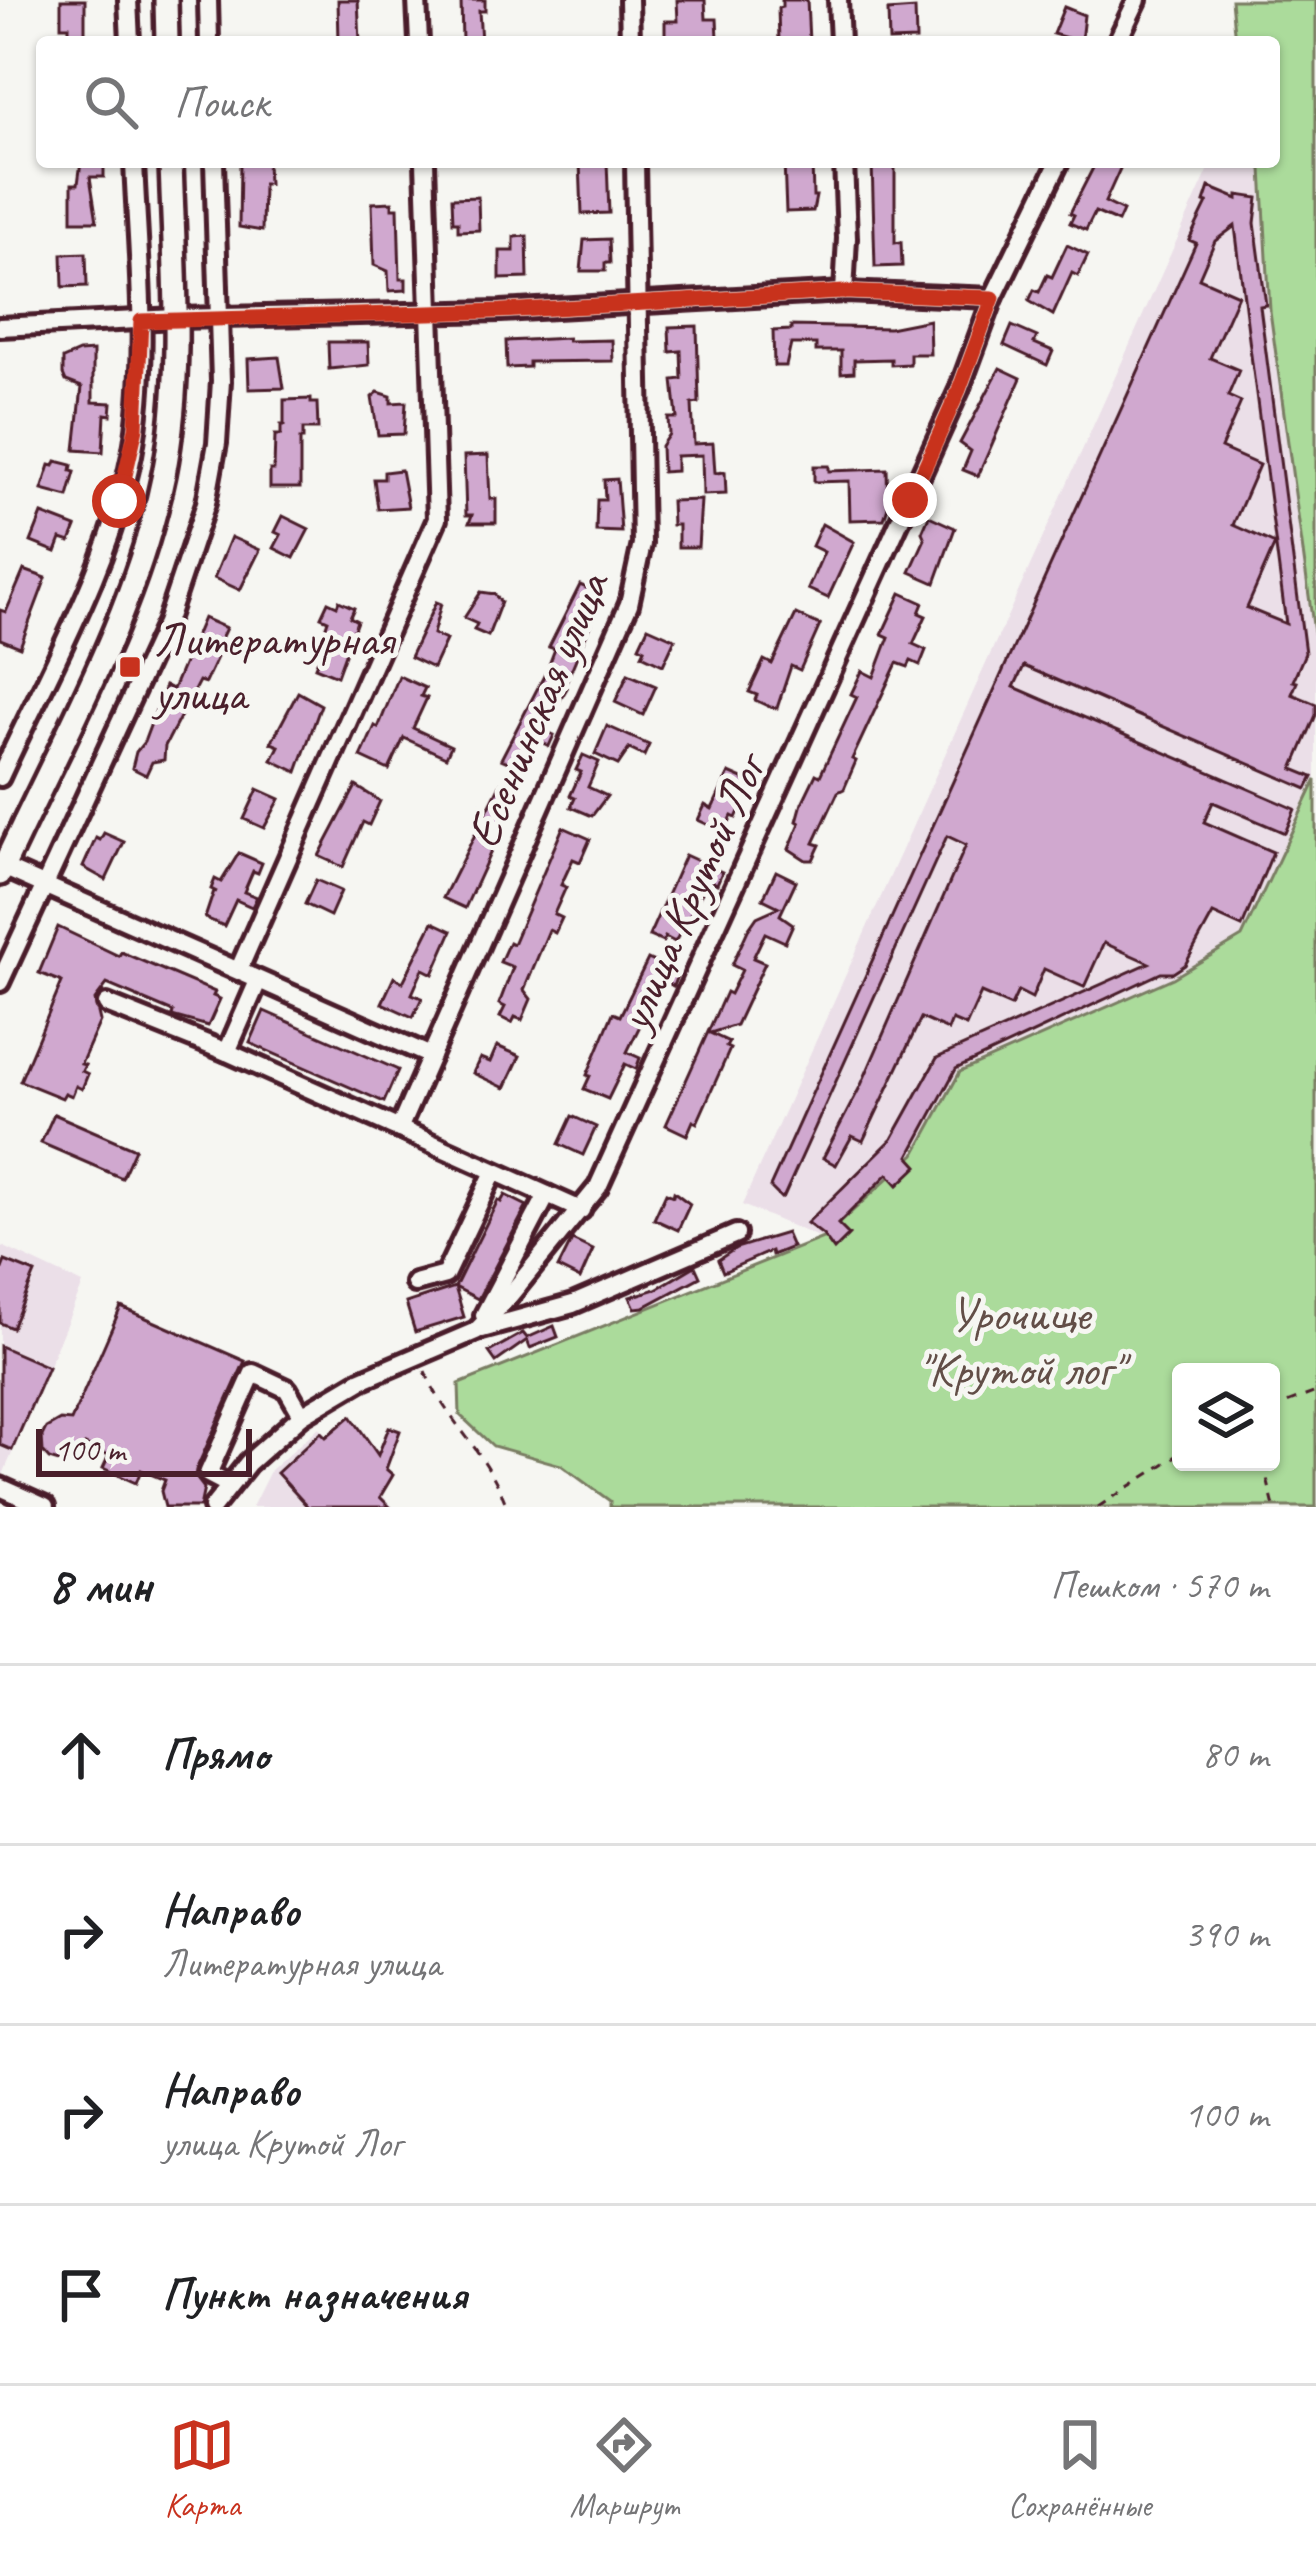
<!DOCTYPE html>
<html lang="ru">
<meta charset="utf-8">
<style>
body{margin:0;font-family:Caveat,sans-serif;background:#f6f6f6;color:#202124}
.controls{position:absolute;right:36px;bottom:36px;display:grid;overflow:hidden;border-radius:12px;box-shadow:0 3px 9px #0004}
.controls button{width:108px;height:108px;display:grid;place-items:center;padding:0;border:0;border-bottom:3px solid #e0e0e0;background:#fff;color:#202124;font:60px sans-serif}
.scale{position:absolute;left:36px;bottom:30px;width:216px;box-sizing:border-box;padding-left:12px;border:6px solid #4a1f2b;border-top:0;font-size:33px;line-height:42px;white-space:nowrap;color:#4a1f2b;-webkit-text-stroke:9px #f6f6f2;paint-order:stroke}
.stop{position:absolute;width:36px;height:36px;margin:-27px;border:9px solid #c8321e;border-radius:50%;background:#fff}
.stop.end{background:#c8321e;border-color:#fff;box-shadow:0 3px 12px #0008}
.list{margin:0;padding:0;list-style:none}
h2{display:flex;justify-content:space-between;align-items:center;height:156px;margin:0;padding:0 48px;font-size:51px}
h2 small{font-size:39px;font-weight:400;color:#757577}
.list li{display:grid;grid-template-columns:78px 1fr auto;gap:36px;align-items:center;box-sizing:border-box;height:180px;padding:0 48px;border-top:3px solid #e0e0e0}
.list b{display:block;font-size:45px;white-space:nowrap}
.list p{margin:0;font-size:39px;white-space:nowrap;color:#757577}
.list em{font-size:39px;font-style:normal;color:#757577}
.icon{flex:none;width:66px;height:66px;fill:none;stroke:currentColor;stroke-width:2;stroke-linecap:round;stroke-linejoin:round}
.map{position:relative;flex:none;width:1316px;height:1507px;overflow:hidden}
.search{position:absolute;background:#fff;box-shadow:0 3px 9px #0004;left:36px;right:36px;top:36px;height:132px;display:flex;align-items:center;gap:30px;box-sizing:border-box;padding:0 42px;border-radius:12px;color:#757577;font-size:45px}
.sheet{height:876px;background:#fff}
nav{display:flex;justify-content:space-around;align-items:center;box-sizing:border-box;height:168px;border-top:3px solid #e0e0e0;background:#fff;font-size:33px;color:#757577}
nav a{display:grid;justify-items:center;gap:6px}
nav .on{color:#c8321e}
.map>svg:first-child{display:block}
.built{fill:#ebdfe8}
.green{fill:#abdb9b;stroke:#7a7d63;stroke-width:3;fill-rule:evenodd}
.building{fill:#d0a8cf;stroke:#4a1f2b;stroke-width:3;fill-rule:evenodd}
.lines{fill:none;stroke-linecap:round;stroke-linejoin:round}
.minor-casing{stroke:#4a1f2b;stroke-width:26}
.major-casing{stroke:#4a1f2b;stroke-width:30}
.path{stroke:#4a1f2b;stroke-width:3;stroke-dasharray:9 9;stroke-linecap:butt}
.minor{stroke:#f6f6f2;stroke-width:16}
.major{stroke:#f6f6f2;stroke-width:21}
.route{stroke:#c8321e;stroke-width:15}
.poi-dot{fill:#c8321e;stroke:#f6f6f2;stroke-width:4.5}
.labels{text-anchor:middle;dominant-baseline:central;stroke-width:10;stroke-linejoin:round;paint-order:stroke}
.poi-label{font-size:48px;fill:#4a1f2b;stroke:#f6f6f2;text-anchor:start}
.street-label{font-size:48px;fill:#4a1f2b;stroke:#f6f6f2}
.park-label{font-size:48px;fill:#624e47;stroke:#f6f6f2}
</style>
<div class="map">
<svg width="1316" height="1507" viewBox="0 0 1316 1507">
<rect width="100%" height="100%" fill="#f6f6f2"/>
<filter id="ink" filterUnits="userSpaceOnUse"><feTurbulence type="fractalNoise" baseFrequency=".00833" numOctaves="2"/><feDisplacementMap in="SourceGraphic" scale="24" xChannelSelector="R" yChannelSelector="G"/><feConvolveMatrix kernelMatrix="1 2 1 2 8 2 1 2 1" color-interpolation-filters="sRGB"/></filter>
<g filter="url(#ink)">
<g class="built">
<path d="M1212,162H1248L1262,169L1270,311L1316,646V780L1242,937L1173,978L960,1072L915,1154L823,1239L742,1205Z"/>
<path d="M0,1245L83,1284L0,1482Z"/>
<path d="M319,1427L393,1507H252L270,1471Z"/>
</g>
<g class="green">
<path d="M1231,0H1316V647L1270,311L1262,169L1248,162H1274V42H1235Z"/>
<path d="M1316,780V1507H610V1501L561,1465L493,1446L460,1415L459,1384L823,1238L915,1154L960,1072L1173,978L1242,937ZM1181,1372H1271V1462H1181Z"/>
</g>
<g class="building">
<path d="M61,0H85V42H69V26H61Z"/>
<path d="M338,0H358L360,42H339Z"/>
<path d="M461,0H485V11H479L481,42H462Z"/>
<path d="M677,0H705L706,19H717L718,38L665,42V21H678Z"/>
<path d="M782,0H807L809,42H779L778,8L782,7Z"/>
<path d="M1064,7L1084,15L1081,42L1053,34Z"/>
<path d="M915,9L916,40L889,41L888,11Z"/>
<path d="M81,162H104V177H90L97,221H72V184H78Z"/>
<path d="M240,162H267L268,184H263L262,231L239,227Z"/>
<path d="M580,162H607L609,213L582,214Z"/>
<path d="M784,162H812L813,196H816L813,211L786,212Z"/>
<path d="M872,162H895V243L901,242L902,266L875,267Z"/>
<path d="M1096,162H1123L1105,202L1123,211L1118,222L1095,212L1086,230L1070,223L1074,215L1070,213Z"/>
<path d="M1209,187L1238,199V195L1258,198L1255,223L1266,305L1260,306L1305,653L1293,681L1297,682L1292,694L1316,704V715L1293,769L1313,777L1307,789L1024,666L1014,687L1295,809L1285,833L1213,802L1204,822L1273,852L1242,927L1213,914L1185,965L1173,973H1161L956,1069L909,1156L918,1166L898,1185L888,1174L838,1224L849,1235L834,1250L823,1235L807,1223L892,1139L937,1058L1149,963L1104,943L1084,987L1044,969L1032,998L1018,991L1011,1006L981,993L966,1026L952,1020L948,1030L921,1018L863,1141L852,1136L836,1165L823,1158L861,1085L966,845L947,836L784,1196L781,1198L770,1187L1196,243L1189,240L1207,203L1204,202ZM1235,226L1251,355L1286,624L1247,608L1275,544L1233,525L1259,465L1221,448L1241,402L1228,396L1239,370L1210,358L1238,295L1199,278L1215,241Z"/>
<path d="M478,197L479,230L458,231V222H453L452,198Z"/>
<path d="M392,202V208H398L400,279H406V290L389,291L388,271L374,265L372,203Z"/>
<path d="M527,236L528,278L500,279V251H514V237Z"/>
<path d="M609,239L610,263H605V271H581L584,240Z"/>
<path d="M1067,245L1088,255L1078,276L1072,273L1053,315L1029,301L1034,290L1039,292L1047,275L1052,277Z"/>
<path d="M86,253L87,286L63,287L62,254Z"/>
<path d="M929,320L930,354H910V364L891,365V359L854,360V372L841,373V351H816V344H791L786,366H774L773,331L791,330V326L889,328Z"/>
<path d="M697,326L699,403L692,404L694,444L713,443L715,473L725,472L726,494L703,495L702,455L676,456V471L662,472L661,446L669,434L668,418H677L673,380L682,379L681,351L670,352L669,327Z"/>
<path d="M1012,326L1037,337L1034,343L1053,351L1047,365L1004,345Z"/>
<path d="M568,338V341L612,340L613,361L529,362V367L507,368L506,341Z"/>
<path d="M328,342H368L369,365L329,369Z"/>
<path d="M93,351V402L112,403L111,415L105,414L103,452L75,450L82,387L66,381L63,374V359L79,352Z"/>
<path d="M279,357L284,388L249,389L248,359Z"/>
<path d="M1000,368L1021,378L978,476L963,470L971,451L960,443Z"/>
<path d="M378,392L391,396V403L406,402L404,434L378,435L372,397Z"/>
<path d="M311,399V403H317L318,429H303V439H300V488H270V470H274L275,435H281V425H284V400Z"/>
<path d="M488,455L490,499H496V523H469L472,515H466L464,456Z"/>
<path d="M56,461L72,465L71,471L75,472L68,497L42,490L50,465L54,466Z"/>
<path d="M814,466H829V471L887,469L888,507L884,519L850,520L849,481L814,482Z"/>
<path d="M401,470L408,507L378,509L374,479H384V472Z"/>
<path d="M617,479L621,532L596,531L597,500H605L604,480Z"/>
<path d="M701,500L698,547H678V525H672L671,501Z"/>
<path d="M42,514L76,527L70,542L61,539L56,552L31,542Z"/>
<path d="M283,516L309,529L294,558L274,548L281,535L275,532Z"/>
<path d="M929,516L955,528L935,583L910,572L925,539L922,532Z"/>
<path d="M822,524L854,542L828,598L808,589L824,552L812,546Z"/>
<path d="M231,537L260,550L240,590L214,578Z"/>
<path d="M24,570L46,578L20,647L0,639V610L6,612Z"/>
<path d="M580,585L603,595L564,687L567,688L543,730L554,735L549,746L537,740L524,769L501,759L547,670L555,649L549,647Z"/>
<path d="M481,592L494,594L501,602L488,636L474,630L477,624L464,618Z"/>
<path d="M901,593L923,603L919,613L926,616L913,644L926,650L920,665L911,661L908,667L897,663L852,759L856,761L844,789L838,792L814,843L820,845L813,860H806L789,849L800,823L797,821L802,803L816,774L820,776L857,697L851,694L862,671L874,677L889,637L882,634Z"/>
<path d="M339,601L354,608L350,617L357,621L337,676L315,667L329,632L326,626L328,620L321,617L328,602L337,606Z"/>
<path d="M436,602L441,604L433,634L446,640L433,668L410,657Z"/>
<path d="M796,614L820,625L800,670L791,666L777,708L770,707L755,700L757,695L749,692L764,660L772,664Z"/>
<path d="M203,618L226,628L215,651L219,653L205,683L199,681L165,746L164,760L152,762L146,775L132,768L136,752L144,742L165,686L173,689Z"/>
<path d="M648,627L675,639L663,665L642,655L645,649L639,646Z"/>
<path d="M628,674L656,686L643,715L615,702Z"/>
<path d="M399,676L425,688L421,696L427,698L413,728L451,746L446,757L404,738L389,770L361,757L375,726L378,728Z"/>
<path d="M298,692L321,705L297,772L272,760L279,746L271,743Z"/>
<path d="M607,726L649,745L644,756L629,749L618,765L595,754Z"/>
<path d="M583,755L599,762L588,787L607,796L592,816L571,807L575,798L570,796L581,772L576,770Z"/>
<path d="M729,773L752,783L736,818L732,816L724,832L698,820L705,805L712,809Z"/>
<path d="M501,783L518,790L502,826L495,823L484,846L492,849L465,908L443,898Z"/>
<path d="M356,786L380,801L369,825L363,822L343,867L319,856Z"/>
<path d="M258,789L280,799L264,828L244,819Z"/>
<path d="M563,827L590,839L580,862L573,859L561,885L566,887L554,914L562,918L555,933L549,930L524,990L531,999L522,1020L515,1017L512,1023L500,1017L505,1007L499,1004L513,967L500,962L509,942L513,944Z"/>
<path d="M104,833L124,842L106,880L83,867L96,838L100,840Z"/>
<path d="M239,853L262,863L258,873L253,871L244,892L257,897L252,907L236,900L224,926L205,918L214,891L217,892L211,889L215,879L221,882Z"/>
<path d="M685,855L722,872L717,884L709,880L675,942L665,937L663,942L649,936Z"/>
<path d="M776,871L796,881L780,915L793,924L785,942L765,933L753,958L765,963L736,1025L710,1033L729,1042L726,1047L730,1049L697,1123L693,1121L687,1135L666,1125L726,992L730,994L742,970L732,965L748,930L757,917L779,907L763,899Z"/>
<path d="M316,880L341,891L330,916L305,904Z"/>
<path d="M433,922L452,931L433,974L423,969L412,994L422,998L413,1017L382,1003L394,977L403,982Z"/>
<path d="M58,927L119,956L121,952L215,992L213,996L220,999L208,1026L172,1016L173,1012L107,984L95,1000L100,1021L81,1064L85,1065L82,1071L88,1074L82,1089L76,1086L72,1096L65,1093L62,1098L20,1081L62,982L39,973Z"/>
<path d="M648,959L678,973L673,986L662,981L627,1052L640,1058L636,1069L625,1064L608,1099L584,1089L590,1076L587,1075L613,1013L620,1016Z"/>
<path d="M264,1011L398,1070L384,1102L250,1043Z"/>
<path d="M497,1046L520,1056L505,1088L473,1073L480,1058L490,1062Z"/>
<path d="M54,1114L135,1149L122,1178L41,1143Z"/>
<path d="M572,1116L596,1127L583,1155L559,1144Z"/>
<path d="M674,1192L690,1204L678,1230L654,1219L666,1193L673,1196Z"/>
<path d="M505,1195L527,1206L478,1299L455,1287L498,1200L501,1202Z"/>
<path d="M786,1233L792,1247L772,1255L771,1251L723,1272L718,1260L736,1248Z"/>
<path d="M572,1240L593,1250L580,1279L558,1268Z"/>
<path d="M5,1261L35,1273L12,1328L0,1323V1274Z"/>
<path d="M695,1266L700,1277L644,1307L635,1308L630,1297L656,1289Z"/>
<path d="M455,1287L464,1317L415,1332L406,1303Z"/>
<path d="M121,1307L245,1361L196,1470L195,1476L204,1488L200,1507H165L161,1491L165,1480L141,1470L136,1483L103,1468L109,1455L85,1445L80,1456L65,1464L49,1459L43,1452L42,1436L46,1428L60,1420L71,1421Z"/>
<path d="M554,1326L558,1337L530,1348L527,1340L496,1362L489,1352L523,1333L527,1338Z"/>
<path d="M0,1346L48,1367L12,1450L0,1445Z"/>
<path d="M351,1416L378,1455L389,1427L400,1431L386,1469L393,1475L380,1497L390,1507H308L277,1473L321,1432L326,1437Z"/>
</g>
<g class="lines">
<defs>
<g id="minor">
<path d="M128,0L130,42"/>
<path d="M208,0L209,42"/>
<path d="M417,0L419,42"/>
<path d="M629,0L630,42"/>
<path d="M838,0L840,42"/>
<path d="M1117,42L1137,0"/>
<path d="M844,292L847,238L844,162"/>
<path d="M0,327L176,318L501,311L844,292L993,298"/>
<path d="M0,777C47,674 110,567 132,455C150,359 138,259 134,162"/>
<path d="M3,867L431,1056"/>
<path d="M239,969L437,519L425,162"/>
<path d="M258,981L227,1052L581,1210"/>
<path d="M0,982L166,623L206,503L217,443L221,381L214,162"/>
<path d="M107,1004L227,1052"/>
<path d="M399,1129L629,604L642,544L635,162"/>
<path d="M415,1283L445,1275L494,1172"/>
<path d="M484,1315L547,1195"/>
<path d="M482,1329L573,1304L736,1234"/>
<path d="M229,1485L208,1474L253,1373L287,1389L302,1415"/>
<path d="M0,1487L45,1507"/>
<path d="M213,1507L248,1463L302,1415L361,1380L476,1331L506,1300L598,1187L959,390L993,298L1059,162"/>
</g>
<g id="major">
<path d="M166,0L167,42"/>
<path d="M0,874C59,745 136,614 164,474C184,372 174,265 171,162"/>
</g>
</defs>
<use href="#minor" class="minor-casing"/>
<use href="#major" class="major-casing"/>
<g class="path">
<path d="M425,1371C446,1422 487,1450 507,1507"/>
<path d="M1271,1409L1316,1392"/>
<path d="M1263,1462L1274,1507"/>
<path d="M1098,1507L1181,1453"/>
</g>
<use href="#minor" class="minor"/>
<use href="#major" class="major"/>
</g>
</g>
<g class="lines" filter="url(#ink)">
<path class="route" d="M119,501L136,428L141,321L501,311L844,292L993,298L959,390L910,500"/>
</g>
<rect class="poi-dot" x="118" y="655" width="24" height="24" rx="6"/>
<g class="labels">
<g class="poi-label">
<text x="154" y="639">Литературная<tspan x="154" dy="55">улица</tspan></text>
</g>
<g class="street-label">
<text transform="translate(537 710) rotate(-67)">Есенинская улица</text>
<text transform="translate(691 893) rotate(-66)">улица Крутой Лог</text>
</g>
<g class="park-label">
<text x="1020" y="1314">Урочище<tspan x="1020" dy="55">"Крутой лог"</tspan></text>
</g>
</g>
</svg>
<div class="controls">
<button><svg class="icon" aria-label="layers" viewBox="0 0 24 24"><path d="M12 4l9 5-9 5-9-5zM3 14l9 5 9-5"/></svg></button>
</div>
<div class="scale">100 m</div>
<div class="stop" style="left:119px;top:501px"></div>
<div class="stop end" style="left:910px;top:500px"></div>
<div class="search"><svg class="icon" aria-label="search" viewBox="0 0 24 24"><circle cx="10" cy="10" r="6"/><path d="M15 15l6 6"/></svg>Поиск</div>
</div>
<section class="sheet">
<h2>8 мин<small>Пешком · 570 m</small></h2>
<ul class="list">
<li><svg class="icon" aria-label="ahead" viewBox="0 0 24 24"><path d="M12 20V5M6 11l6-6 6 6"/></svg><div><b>Прямо</b></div><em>80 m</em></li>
<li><svg class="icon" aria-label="right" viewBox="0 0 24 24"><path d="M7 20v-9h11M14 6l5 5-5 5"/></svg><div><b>Направо</b><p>Литературная улица</p></div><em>390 m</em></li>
<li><svg class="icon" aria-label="right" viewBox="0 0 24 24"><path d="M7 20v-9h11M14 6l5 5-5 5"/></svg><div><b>Направо</b><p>улица Крутой Лог</p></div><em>100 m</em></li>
<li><svg class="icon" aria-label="arrive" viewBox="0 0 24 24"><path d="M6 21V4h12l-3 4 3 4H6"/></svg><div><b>Пункт назначения</b></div></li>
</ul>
</section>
<nav>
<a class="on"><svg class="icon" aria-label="map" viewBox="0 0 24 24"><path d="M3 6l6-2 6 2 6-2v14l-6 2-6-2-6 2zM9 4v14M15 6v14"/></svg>Карта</a>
<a><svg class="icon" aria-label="directions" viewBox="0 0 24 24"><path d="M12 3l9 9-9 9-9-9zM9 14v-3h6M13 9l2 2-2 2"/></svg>Маршрут</a>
<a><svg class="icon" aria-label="saved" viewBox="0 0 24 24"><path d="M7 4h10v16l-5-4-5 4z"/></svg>Сохранённые</a>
</nav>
